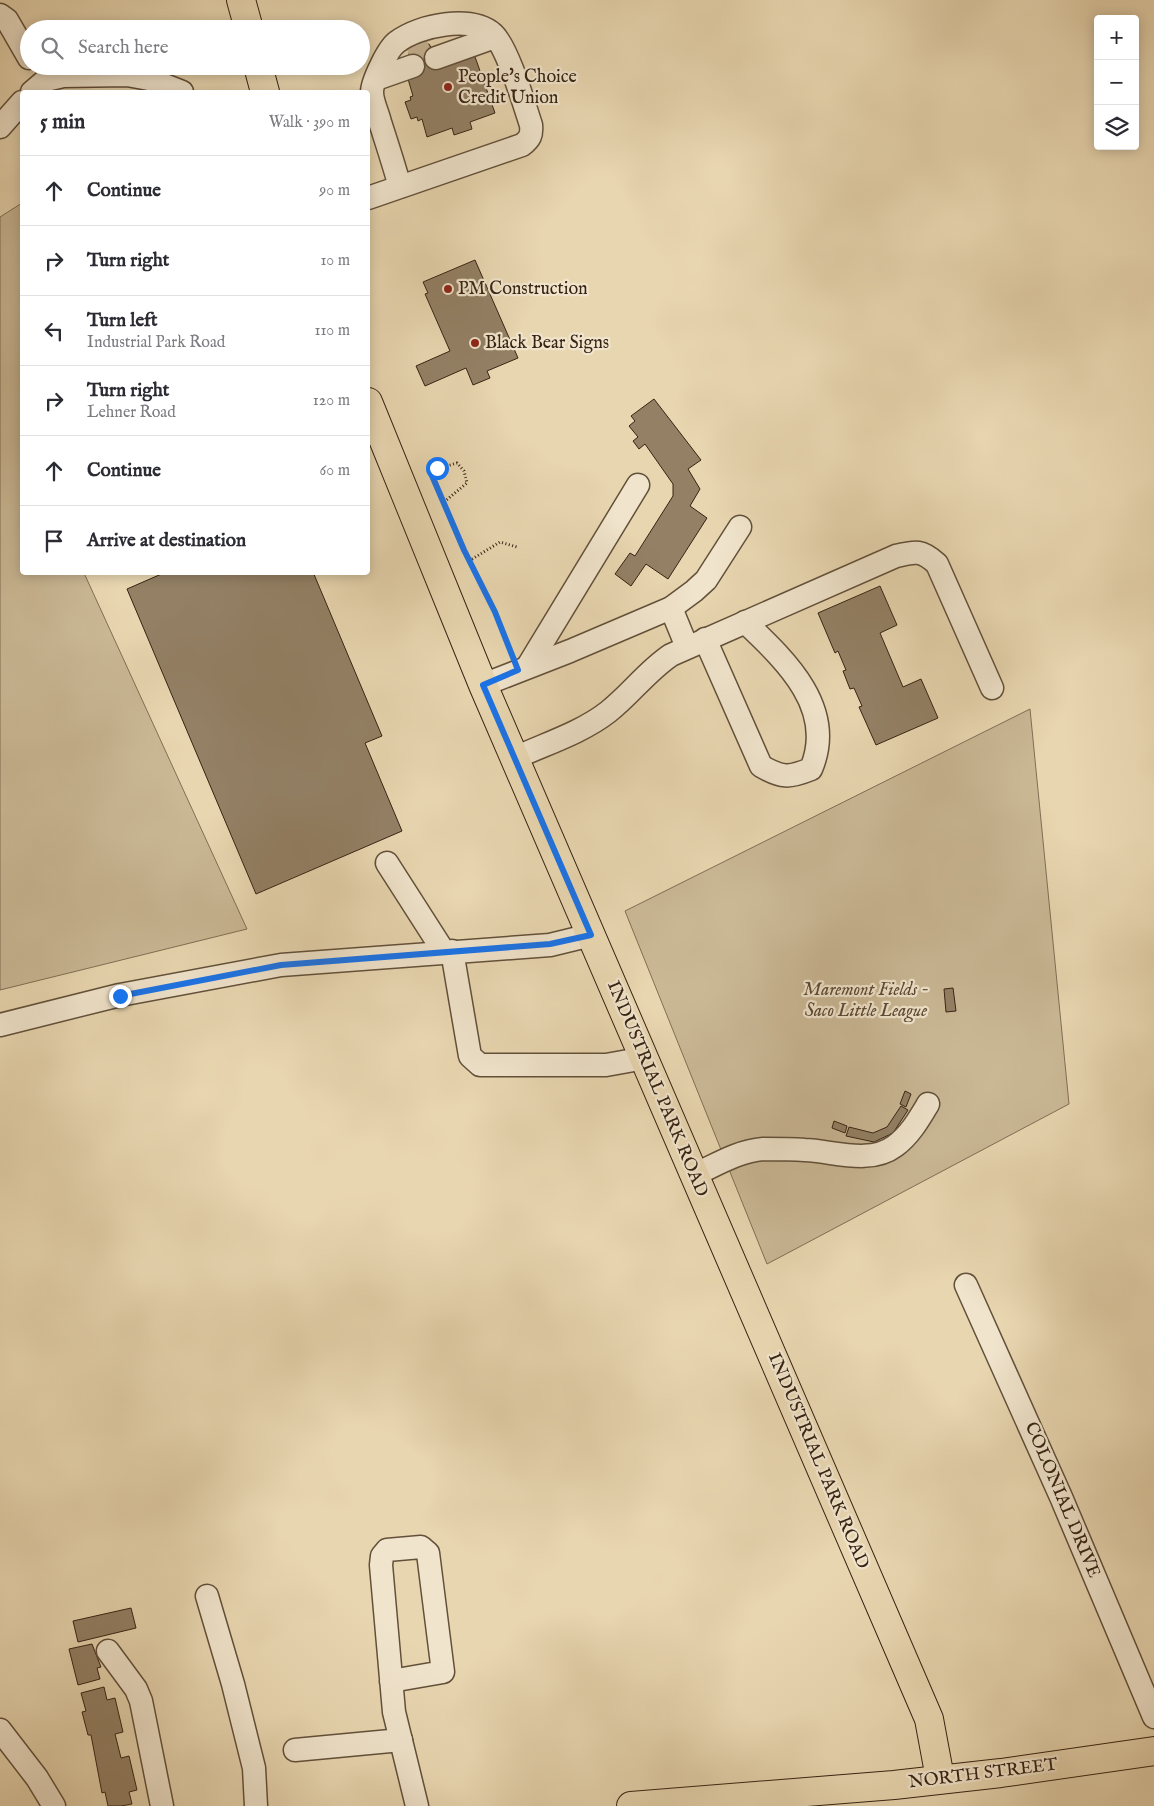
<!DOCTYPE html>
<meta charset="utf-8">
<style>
body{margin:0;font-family:"IM FELL English",serif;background:#f2f2f3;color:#2b2b33}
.controls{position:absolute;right:15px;top:15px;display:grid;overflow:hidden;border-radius:5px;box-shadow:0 2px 12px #0003}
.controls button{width:45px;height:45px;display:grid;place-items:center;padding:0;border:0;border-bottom:1px solid #e1e1e2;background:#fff;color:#2b2b33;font:25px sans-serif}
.stop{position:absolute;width:15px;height:15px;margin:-11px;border:4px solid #1a73e8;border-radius:50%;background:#fff}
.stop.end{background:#1a73e8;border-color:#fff;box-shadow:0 1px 5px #0008}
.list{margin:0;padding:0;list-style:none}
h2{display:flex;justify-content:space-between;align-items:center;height:65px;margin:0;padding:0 20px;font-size:21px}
h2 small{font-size:16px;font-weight:400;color:#7c7c81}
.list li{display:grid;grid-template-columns:32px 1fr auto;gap:15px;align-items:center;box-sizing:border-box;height:70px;padding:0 20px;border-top:1px solid #e1e1e2}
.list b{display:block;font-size:19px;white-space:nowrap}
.list p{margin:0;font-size:16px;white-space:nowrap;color:#7c7c81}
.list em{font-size:16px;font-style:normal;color:#7c7c81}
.icon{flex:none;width:28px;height:28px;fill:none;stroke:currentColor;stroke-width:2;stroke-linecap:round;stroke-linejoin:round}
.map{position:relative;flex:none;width:1154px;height:1806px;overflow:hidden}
.search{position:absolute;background:#fff;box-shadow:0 2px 12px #0003;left:20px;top:20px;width:350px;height:55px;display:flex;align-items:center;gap:12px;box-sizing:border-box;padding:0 18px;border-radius:28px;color:#7c7c81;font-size:19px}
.panel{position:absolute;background:#fff;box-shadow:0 2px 12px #0003;left:20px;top:90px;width:350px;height:485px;border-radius:5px}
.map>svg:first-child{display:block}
.green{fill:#cab895;stroke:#806e54}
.building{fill:#938065;stroke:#362313}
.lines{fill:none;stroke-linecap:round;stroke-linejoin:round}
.minor-tunnel{stroke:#c4b291;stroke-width:22;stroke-dasharray:22 11;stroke-linecap:butt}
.minor-casing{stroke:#62503a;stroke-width:25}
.major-casing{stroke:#362313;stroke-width:30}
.path{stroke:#362313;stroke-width:3;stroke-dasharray:1 2.5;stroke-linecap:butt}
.minor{stroke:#f0e4cc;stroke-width:22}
.major{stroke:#e8d6b0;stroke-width:28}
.route{stroke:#1a73e8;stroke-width:6}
.poi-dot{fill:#8f2418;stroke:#f0e4cc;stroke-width:2}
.labels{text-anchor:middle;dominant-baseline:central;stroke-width:4.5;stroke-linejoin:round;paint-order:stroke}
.poi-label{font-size:18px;fill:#362313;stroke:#f0e4cc;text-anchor:start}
.park-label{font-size:18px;font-style:italic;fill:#5b4834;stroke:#f0e4cc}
.street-label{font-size:18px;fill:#362313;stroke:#f0e4cc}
</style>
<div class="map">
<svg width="1154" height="1806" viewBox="0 0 1154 1806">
<rect width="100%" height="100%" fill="#e8d6b0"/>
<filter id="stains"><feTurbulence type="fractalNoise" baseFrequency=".004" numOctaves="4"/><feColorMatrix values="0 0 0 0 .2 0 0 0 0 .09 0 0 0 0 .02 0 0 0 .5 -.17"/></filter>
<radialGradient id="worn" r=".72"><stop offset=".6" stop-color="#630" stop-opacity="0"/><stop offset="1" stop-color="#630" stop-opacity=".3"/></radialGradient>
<g class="green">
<path d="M22,203V572L84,573L247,929L0,990V217Z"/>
<path d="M1030,709L1069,1104L767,1264L625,911Z"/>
</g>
<g class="building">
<path d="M422,44H429L435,54H474L495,113L470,122L472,129L454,135L452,128L427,137L422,119L418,121L417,117L411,119L405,102L411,100L410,97L413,96L408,79L409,53Z"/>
<path d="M475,260L518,358L487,371L490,378L473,385L466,368L425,386L416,366L450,351L425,294L428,293L423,282Z"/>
<path d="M654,399L701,460L688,469L700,489L690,506L707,518L668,579L646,564L631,586L615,574L630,553L635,556L673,496V484L645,444L639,449L633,441L638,437L629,426L635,421L631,416Z"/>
<path d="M166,572H313L382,736L365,743L402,831L256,894L127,589Z"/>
<path d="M880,586L897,625L880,633L903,687L921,679L938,718L876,745L859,707L862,706L854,688L850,689L843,671L846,670L838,651L835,653L818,613Z"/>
<path d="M953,988L956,1011L946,1012L944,989Z"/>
<path d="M905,1091L911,1094L906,1107L900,1104Z"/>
<path d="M901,1106L908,1110L893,1133L874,1142L846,1136L849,1127L873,1133L887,1127Z"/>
<path d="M834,1121L847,1126L845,1133L832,1128Z"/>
<path d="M131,1608L136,1628L78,1642L73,1621Z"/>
<path d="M92,1644L101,1667L97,1668L100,1679L78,1685L69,1649Z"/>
<path d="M104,1687L107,1700L115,1698L123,1732L115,1734L121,1758L129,1756L137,1790L129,1792L132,1804L121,1806H108L105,1792L102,1793L91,1735H88L82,1712L86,1711L81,1693Z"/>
</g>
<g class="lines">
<path class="minor-tunnel" d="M410,58L433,50"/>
<defs>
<g id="minor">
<path d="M0,15L7,20L29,58"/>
<path d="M436,58L495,37"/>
<path d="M376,79L413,66"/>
<path d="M32,92L46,80L63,76L127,75L149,79L182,92"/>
<path d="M0,127L22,102"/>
<path d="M368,198L522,145C530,139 532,135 531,125C524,104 508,48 493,34C471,15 419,25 397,42C388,48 372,82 372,92C372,102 378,113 380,122C387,144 394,165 400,187"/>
<path d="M671,608L687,647"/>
<path d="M705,639L761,766C782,778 789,778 811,769C837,708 785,660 745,622"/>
<path d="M528,666L638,485"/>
<path d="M483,685L570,651L671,608L694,591L706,580L740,527"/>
<path d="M515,758C545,744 581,733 608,712C631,694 647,671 671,655L896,556C916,551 922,550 937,564L992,688"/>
<path d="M387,863L444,952"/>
<path d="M452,951L470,1056L480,1065H606L645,1058"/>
<path d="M0,1025L120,995L281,965L550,945L591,935"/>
<path d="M694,1175C716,1165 738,1151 763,1149C776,1149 791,1149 805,1150C833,1151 870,1165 895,1146C910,1135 919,1119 928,1104"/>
<path d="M966,1285L1061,1497L1154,1717"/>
<path d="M207,1596L233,1684L254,1768L256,1806"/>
<path d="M108,1651L136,1689L141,1701L162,1806"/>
<path d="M391,1681L443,1672L428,1553L421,1547L387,1550L382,1556L381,1565L394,1712L417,1806"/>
<path d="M0,1730L37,1778L54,1806"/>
<path d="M295,1750L401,1740"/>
</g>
<g id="major">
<path d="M241,0L249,29"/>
<path d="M258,66L265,92"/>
<path d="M368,402L483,685L929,1719L940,1778"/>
<path d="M631,1806L894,1785L1001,1773L1154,1751"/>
</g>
</defs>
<use href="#minor" class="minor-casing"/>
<use href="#major" class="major-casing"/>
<g class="path">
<path d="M444,502L467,483L464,471L457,463L430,471L463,550L495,612L511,653"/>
<path d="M469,561L500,542L517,547"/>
</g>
<use href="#minor" class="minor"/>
<use href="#major" class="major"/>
</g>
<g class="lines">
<path class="route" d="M120,996L281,965L550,944L591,935L483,685L518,670L495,612L464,550L430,471L437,468"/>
</g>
<g class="poi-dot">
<circle cx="448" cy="87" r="5"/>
<circle cx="448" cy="289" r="5"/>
<circle cx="475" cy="343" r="5"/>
</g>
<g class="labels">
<g class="poi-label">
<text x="458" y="77">People's Choice<tspan x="458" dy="21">Credit Union</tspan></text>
<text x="458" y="289">PM Construction</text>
<text x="485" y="343">Black Bear Signs</text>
</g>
<g class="park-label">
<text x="866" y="990">Maremont Fields -<tspan x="866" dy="21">Saco Little League</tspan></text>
</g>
<g class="street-label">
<text transform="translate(657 1089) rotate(67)">INDUSTRIAL PARK ROAD</text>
<text transform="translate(818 1461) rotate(67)">INDUSTRIAL PARK ROAD</text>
<text transform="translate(1062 1500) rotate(67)">COLONIAL DRIVE</text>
<text transform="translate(983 1774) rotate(-7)">NORTH STREET</text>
</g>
</g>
<rect width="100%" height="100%" filter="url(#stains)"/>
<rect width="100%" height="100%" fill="url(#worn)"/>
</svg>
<div class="controls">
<button>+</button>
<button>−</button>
<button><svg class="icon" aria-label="layers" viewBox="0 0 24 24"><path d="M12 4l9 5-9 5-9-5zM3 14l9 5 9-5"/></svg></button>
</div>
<div class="stop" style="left:437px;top:468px"></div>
<div class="stop end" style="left:120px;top:996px"></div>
<div class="search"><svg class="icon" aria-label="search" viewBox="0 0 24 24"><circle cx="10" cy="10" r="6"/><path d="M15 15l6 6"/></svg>Search here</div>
<section class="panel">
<h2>5 min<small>Walk · 390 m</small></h2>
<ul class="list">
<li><svg class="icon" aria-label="ahead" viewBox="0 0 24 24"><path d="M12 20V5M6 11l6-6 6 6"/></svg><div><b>Continue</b></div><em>90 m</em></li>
<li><svg class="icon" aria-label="right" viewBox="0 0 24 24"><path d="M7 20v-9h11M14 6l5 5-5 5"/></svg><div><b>Turn right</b></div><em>10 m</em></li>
<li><svg class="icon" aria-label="left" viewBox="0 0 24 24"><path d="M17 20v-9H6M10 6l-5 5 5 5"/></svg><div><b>Turn left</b><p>Industrial Park Road</p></div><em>110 m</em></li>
<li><svg class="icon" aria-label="right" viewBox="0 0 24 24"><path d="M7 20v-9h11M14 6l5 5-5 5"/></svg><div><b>Turn right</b><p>Lehner Road</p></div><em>120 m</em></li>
<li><svg class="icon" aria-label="ahead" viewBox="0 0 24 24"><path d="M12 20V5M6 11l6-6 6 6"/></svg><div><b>Continue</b></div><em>60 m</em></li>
<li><svg class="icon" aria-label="arrive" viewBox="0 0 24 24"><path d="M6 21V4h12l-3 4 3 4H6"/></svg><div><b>Arrive at destination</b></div></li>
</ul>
</section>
</div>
